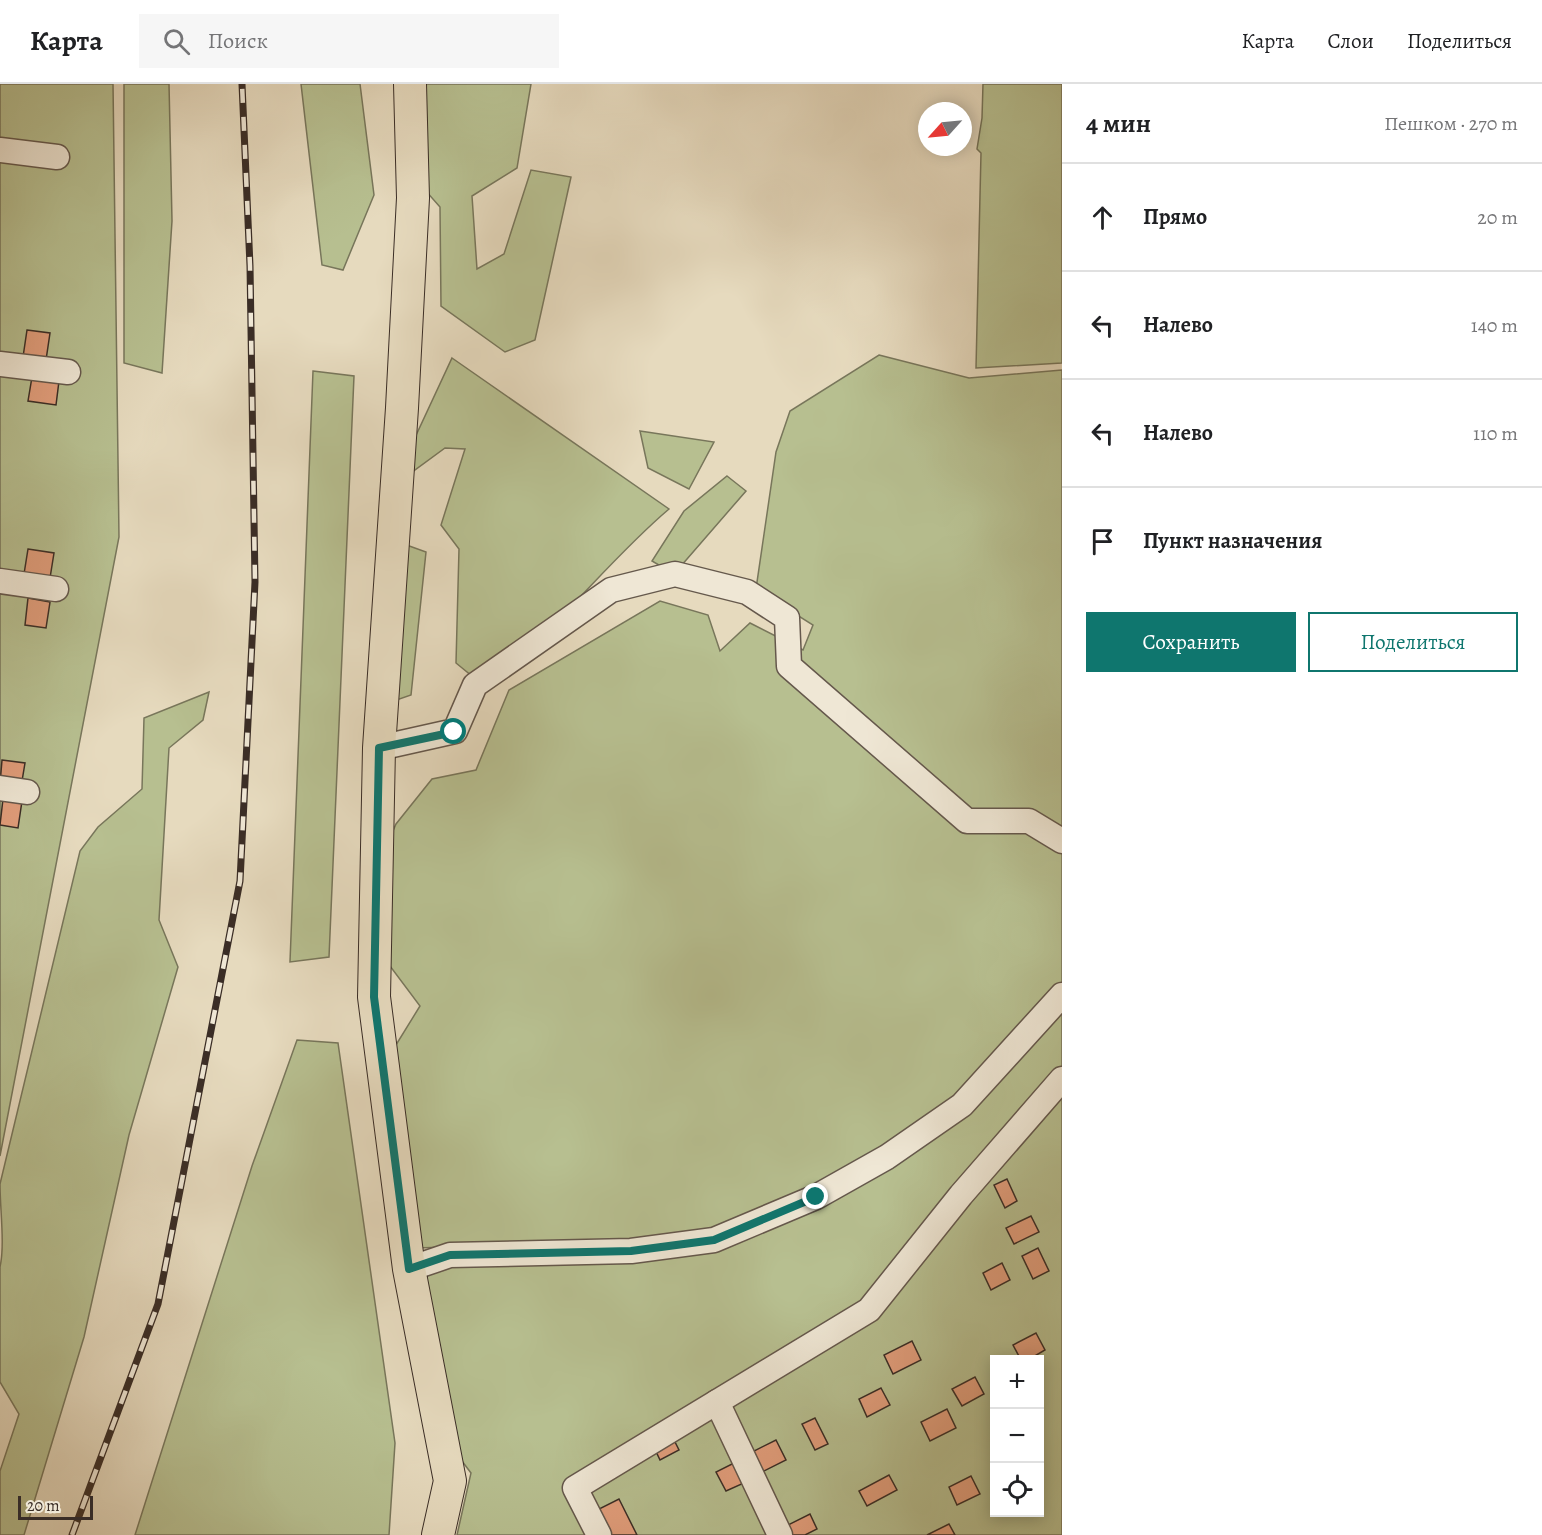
<!DOCTYPE html>
<html lang="ru">
<meta charset="utf-8">
<style>
body{margin:0;font-family:Alegreya,serif;background:#f6f6f6;color:#202124}
.controls{position:absolute;right:18px;bottom:18px;display:grid;overflow:hidden;border-radius:0px;box-shadow:0 3px 15px #0003}
.controls button{width:54px;height:54px;display:grid;place-items:center;padding:0;border:0;border-bottom:2px solid #e0e0e0;background:#fff;color:#202124;font:30px sans-serif}
.compass{position:absolute;left:918px;top:18px;width:54px;height:54px;border-radius:50%;background:#fff;box-shadow:0 3px 15px #0003;rotate:243deg}
.scale{position:absolute;left:18px;bottom:15px;width:75px;box-sizing:border-box;padding-left:6px;border:3px solid #3a2d26;border-top:0;font-size:16px;line-height:21px;white-space:nowrap;color:#3a2d26;-webkit-text-stroke:4px #efe7d5;paint-order:stroke}
.stop{position:absolute;width:18px;height:18px;margin:-14px;border:4px solid #0f766e;border-radius:50%;background:#fff}
.stop.end{background:#0f766e;border-color:#fff;box-shadow:0 2px 6px #0008}
.list{margin:0;padding:0;list-style:none}
h2{display:flex;justify-content:space-between;align-items:center;height:78px;margin:0;padding:0 24px;font-size:26px}
h2 small{font-size:20px;font-weight:400;color:#757577}
.list li{display:grid;grid-template-columns:39px 1fr auto;gap:18px;align-items:center;box-sizing:border-box;height:108px;padding:0 24px;border-top:2px solid #e0e0e0}
.list b{display:block;font-size:22px;white-space:nowrap}
.list em{font-size:20px;font-style:normal;color:#757577}
.actions{display:flex;gap:12px;padding:18px 24px}
.actions a{flex:1;padding:14px 0;border:2px solid #0f766e;border-radius:0px;text-align:center;font-size:21px;color:#0f766e}
.actions .main{background:#0f766e;color:#fff}
.icon{flex:none;width:33px;height:33px;fill:none;stroke:currentColor;stroke-width:2;stroke-linecap:round;stroke-linejoin:round}
.map{position:relative;flex:none;width:1062px;height:1451px;overflow:hidden}
header{display:flex;align-items:center;gap:36px;box-sizing:border-box;height:84px;padding:0 30px;background:#fff;border-bottom:2px solid #e0e0e0}
header strong{font-size:28px}
nav{display:flex;gap:33px;margin-inline-start:auto;font-size:21px}
.search{width:420px;height:54px;background:#f6f6f6;display:flex;align-items:center;gap:15px;box-sizing:border-box;padding:0 21px;border-radius:0px;color:#757577;font-size:22px}
main{display:flex}
aside{flex:1;background:#fff}
.map>svg:first-child{display:block}
.green{fill:#b7bf90;stroke:#78765b;stroke-width:1.5;fill-rule:evenodd}
.building{fill:#e29e7c;stroke:#3a2d26;stroke-width:1.5}
.lines{fill:none;stroke-linecap:round;stroke-linejoin:round}
.minor-casing{stroke:#65584c;stroke-width:27}
.major-casing{stroke:#3a2d26;stroke-width:34}
.minor{stroke:#efe7d5;stroke-width:24}
.major{stroke:#e6dabe;stroke-width:32}
.rail-casing{stroke:#3a2d26;stroke-width:7}
.rail{stroke:#efe7d5;stroke-width:4.5;stroke-dasharray:14;stroke-linecap:butt}
.route{stroke:#0f766e;stroke-width:8}
</style>
<header>
<strong>Карта</strong>
<div class="search"><svg class="icon" aria-label="search" viewBox="0 0 24 24"><circle cx="10" cy="10" r="6"/><path d="M15 15l6 6"/></svg>Поиск</div>
<nav><a>Карта</a><a>Слои</a><a>Поделиться</a></nav>
</header>
<main>
<div class="map">
<svg width="1062" height="1451" viewBox="0 0 1062 1451">
<rect width="100%" height="100%" fill="#e6dabe"/>
<filter id="stains"><feTurbulence type="fractalNoise" baseFrequency=".00333" numOctaves="4"/><feColorMatrix values="0 0 0 0 .2 0 0 0 0 .09 0 0 0 0 .02 0 0 0 .5 -.17"/></filter>
<radialGradient id="worn" r=".72"><stop offset=".6" stop-color="#630" stop-opacity="0"/><stop offset="1" stop-color="#630" stop-opacity=".3"/></radialGradient>
<g class="green">
<path d="M0,0H113L119,453L0,1072Z"/>
<path d="M124,0H169L172,137L162,289L124,279Z"/>
<path d="M301,0H360L374,111L343,186L322,181Z"/>
<path d="M415,0H531L517,84L472,112L477,185L504,170L531,86L571,93L535,256L505,268L441,222L440,123L418,98Z"/>
<path d="M983,0H1062V279L976,284L981,69L977,65L982,34Z"/>
<path d="M879,271L969,294L1062,286V904L950,1026L831,1102L697,1155L416,1164L391,969L420,922L381,870L377,784L396,740L432,695L476,686L509,606L660,517L708,531L720,567L750,539L803,566L813,541L756,505L776,368L790,327Z"/>
<path d="M452,274L669,425C604,480 553,552 483,601L456,579L459,465L441,441L465,365L445,364L408,391L412,360Z"/>
<path d="M313,287L354,292L329,873L290,878Z"/>
<path d="M640,347L714,358L689,405L648,384Z"/>
<path d="M727,392L746,407L674,490L652,477L684,427Z"/>
<path d="M401,459L426,468L411,611L388,619Z"/>
<path d="M209,608L203,636L169,664L159,836L178,883L129,1051L84,1253L24,1451H0V1387L19,1330L0,1298V1183C5,1161 0,1125 0,1100L80,767L98,743L142,705L144,634Z"/>
<path d="M1062,922V1451H457L471,1389L434,1340L416,1190L458,1178H622L870,1094ZM994,1276H1040V1428H994Z"/>
<path d="M297,956L338,959L395,1359L389,1451H135L252,1082Z"/>
</g>
<g class="building">
<path d="M27,246L50,249L46,276L23,273Z"/>
<path d="M32,293L59,297L56,321L28,317Z"/>
<path d="M28,465L54,469L50,494L24,490Z"/>
<path d="M28,514L50,518L46,544L25,541Z"/>
<path d="M2,676L25,679L21,703L0,700Z"/>
<path d="M3,715L22,717L18,744L0,741Z"/>
<path d="M1007,1095L1017,1117L1005,1124L994,1101Z"/>
<path d="M1031,1132L1039,1148L1014,1160L1006,1144Z"/>
<path d="M1038,1164L1049,1187L1033,1195L1022,1172Z"/>
<path d="M1002,1179L1010,1196L991,1206L983,1189Z"/>
<path d="M1036,1249L1045,1266L1028,1276H1021L1013,1261Z"/>
<path d="M912,1257L921,1276L893,1290L884,1271Z"/>
<path d="M975,1293L984,1310L962,1322L952,1305Z"/>
<path d="M881,1304L890,1321L867,1333L859,1315Z"/>
<path d="M947,1325L956,1344L930,1357L921,1338Z"/>
<path d="M815,1334L828,1360L815,1366L802,1340Z"/>
<path d="M672,1352L679,1366L660,1376L653,1361Z"/>
<path d="M776,1356L786,1376L762,1388L752,1368Z"/>
<path d="M734,1379L744,1399L726,1407L716,1388Z"/>
<path d="M889,1391L897,1406L867,1422L859,1407Z"/>
<path d="M971,1392L980,1410L957,1421L949,1403Z"/>
<path d="M619,1415L637,1451H609L597,1426Z"/>
<path d="M810,1430L817,1445L805,1451H790L786,1442Z"/>
<path d="M949,1440L955,1451H927Z"/>
</g>
<g class="lines">
<defs>
<g id="minor">
<path d="M0,66L57,73"/>
<path d="M0,280L68,288"/>
<path d="M0,497L56,505"/>
<path d="M379,664L455,647L475,601L611,506L675,490L747,508L787,534L789,582L967,737H1029L1062,757"/>
<path d="M0,704L27,708"/>
<path d="M409,1185L450,1171L631,1167L714,1156L816,1113L887,1073L962,1021L1062,911"/>
<path d="M717,1318L780,1451"/>
<path d="M599,1451L575,1404L869,1226L961,1111L1062,995"/>
</g>
<path id="major" d="M410,0L413,114L402,324L379,664L374,913L409,1185L450,1397L438,1451"/>
</defs>
<use href="#minor" class="minor-casing"/>
<use href="#major" class="major-casing"/>
<use href="#minor" class="minor"/>
<use href="#major" class="major"/>
<defs>
<path id="rail" d="M72,1451L158,1220L240,797L255,498L250,182L242,0"/>
</defs>
<use href="#rail" class="rail-casing"/>
<use href="#rail" class="rail"/>
</g>
<g class="lines">
<path class="route" d="M454,648L379,664L374,913L409,1185L450,1171L631,1167L714,1156L816,1113"/>
</g>
<rect width="100%" height="100%" filter="url(#stains)"/>
<rect width="100%" height="100%" fill="url(#worn)"/>
</svg>
<div class="controls">
<button>+</button>
<button>−</button>
<button><svg class="icon" aria-label="locate" viewBox="0 0 24 24"><circle cx="12" cy="12" r="6"/><path d="M12 2v4M12 18v4M2 12h4M18 12h4"/></svg></button>
</div>
<svg class="compass" viewBox="-18 -18 36 36"><path d="M0-13l5 13h-10z" fill="#e53935"/><path d="M0 13l5-13h-10z" fill="#757577"/></svg>
<div class="scale">20 m</div>
<div class="stop" style="left:454px;top:648px"></div>
<div class="stop end" style="left:816px;top:1113px"></div>
</div>
<aside>
<h2>4 мин<small>Пешком · 270 m</small></h2>
<ul class="list">
<li><svg class="icon" aria-label="ahead" viewBox="0 0 24 24"><path d="M12 20V5M6 11l6-6 6 6"/></svg><div><b>Прямо</b></div><em>20 m</em></li>
<li><svg class="icon" aria-label="left" viewBox="0 0 24 24"><path d="M17 20v-9H6M10 6l-5 5 5 5"/></svg><div><b>Налево</b></div><em>140 m</em></li>
<li><svg class="icon" aria-label="left" viewBox="0 0 24 24"><path d="M17 20v-9H6M10 6l-5 5 5 5"/></svg><div><b>Налево</b></div><em>110 m</em></li>
<li><svg class="icon" aria-label="arrive" viewBox="0 0 24 24"><path d="M6 21V4h12l-3 4 3 4H6"/></svg><div><b>Пункт назначения</b></div></li>
</ul>
<div class="actions"><a class="main">Сохранить</a><a>Поделиться</a></div>
</aside>
</main>
